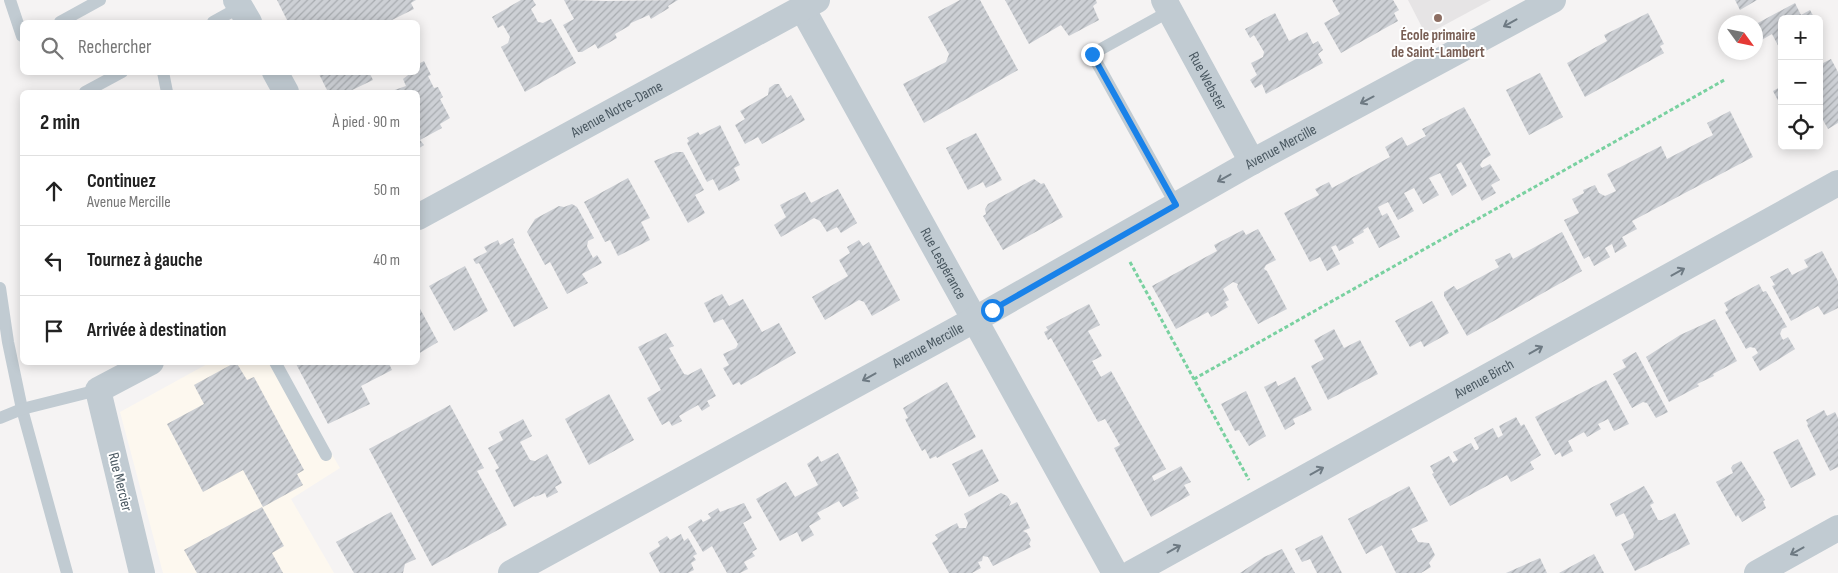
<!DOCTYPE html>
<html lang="fr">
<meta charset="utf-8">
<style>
body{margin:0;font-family:"Sofia Sans Condensed",sans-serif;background:#f6f6f6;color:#222}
.controls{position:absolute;right:15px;top:15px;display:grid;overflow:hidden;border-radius:8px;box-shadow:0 2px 12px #0003}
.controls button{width:45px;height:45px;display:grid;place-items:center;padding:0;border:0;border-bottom:1px solid #e0e0e0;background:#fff;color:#222;font:25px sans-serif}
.compass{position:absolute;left:1718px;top:15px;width:45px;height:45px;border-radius:50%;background:#fff;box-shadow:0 2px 12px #0003;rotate:123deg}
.stop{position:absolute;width:15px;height:15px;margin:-11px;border:4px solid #1982e9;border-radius:50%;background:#fff}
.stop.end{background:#1982e9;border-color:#fff;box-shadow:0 1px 5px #0008}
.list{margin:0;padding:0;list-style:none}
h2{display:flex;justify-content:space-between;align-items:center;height:65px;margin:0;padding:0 20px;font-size:21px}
h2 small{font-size:16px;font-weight:400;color:#767676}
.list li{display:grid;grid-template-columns:32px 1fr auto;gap:15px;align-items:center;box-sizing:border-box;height:70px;padding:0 20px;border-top:1px solid #e0e0e0}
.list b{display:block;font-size:19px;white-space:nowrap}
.list p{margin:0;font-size:16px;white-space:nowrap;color:#767676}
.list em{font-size:16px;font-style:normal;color:#767676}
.icon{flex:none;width:28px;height:28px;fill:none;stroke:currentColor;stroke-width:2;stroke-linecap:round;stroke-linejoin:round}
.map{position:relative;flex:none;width:1838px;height:573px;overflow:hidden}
.search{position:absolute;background:#fff;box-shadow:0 2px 12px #0003;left:20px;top:20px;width:400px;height:55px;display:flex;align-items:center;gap:12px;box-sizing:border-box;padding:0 18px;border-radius:8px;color:#767676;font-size:19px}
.panel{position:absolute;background:#fff;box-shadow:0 2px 12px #0003;left:20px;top:90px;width:400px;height:275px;border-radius:8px}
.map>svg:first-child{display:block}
.commercial{fill:#fdf8ef}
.education{fill:#e6e4e5}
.building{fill:url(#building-hatch)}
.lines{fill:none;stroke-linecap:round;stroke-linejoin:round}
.path{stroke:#79d1a0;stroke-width:3;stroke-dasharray:4 2.5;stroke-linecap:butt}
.service{stroke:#c1cbd2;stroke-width:12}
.minor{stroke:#c1cbd2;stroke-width:26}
.oneway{stroke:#6e7a83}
.route{stroke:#1982e9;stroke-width:6}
.education-dot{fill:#8d6e63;stroke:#fff;stroke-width:2}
.labels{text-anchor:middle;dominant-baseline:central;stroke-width:4;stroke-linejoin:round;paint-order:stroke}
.education-label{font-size:15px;font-weight:bold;fill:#785e54;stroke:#fff}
.street-label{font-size:15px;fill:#4a5861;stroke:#fff}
</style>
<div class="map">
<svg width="1838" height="573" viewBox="0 0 1838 573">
<defs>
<pattern id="building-hatch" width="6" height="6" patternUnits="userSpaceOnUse" patternTransform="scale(1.25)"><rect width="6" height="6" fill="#cdd0d5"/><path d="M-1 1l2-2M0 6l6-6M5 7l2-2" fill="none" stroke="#a8acb0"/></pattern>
</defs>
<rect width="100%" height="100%" fill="#f5f3f3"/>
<path class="commercial" d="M209,363H278L340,468L291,499L334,573H163L120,412Z"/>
<path class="education" d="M1408,0H1491L1426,35Z"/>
<g class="building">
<path d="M277,0H416L411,3L414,9L388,22H288Z"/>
<path d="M521,0H533L536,5L531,9L538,22L543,23L551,19L576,63L525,92L501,47L508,43L510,37L503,25L498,28L492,17Z"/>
<path d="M564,0L606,1L678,0L668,6L669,8L651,19L649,15L631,23L629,26L615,34L617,38L598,49L595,44L582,52H578L563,25L574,19Z"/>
<path d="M960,0H980L1018,70L924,123L903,84L946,62L949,54L928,17Z"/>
<path d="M1005,0H1096L1097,3L1093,6L1099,20L1069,36L1061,25L1029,44Z"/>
<path d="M1332,0H1393L1399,10L1394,13L1398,21L1341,53L1324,23L1340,14Z"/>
<path d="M1735,0H1757L1740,10Z"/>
<path d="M1795,3L1801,15L1810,10L1815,19H1782V53L1772,34L1760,41L1756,31V24Z"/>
<path d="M1275,13L1289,41L1307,32L1313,44L1318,41L1323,50L1318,54L1323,63L1266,94L1262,84L1255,88L1250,80L1257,75L1251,63L1263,57L1264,52L1254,35L1250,38L1245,29Z"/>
<path d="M1648,13L1664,44L1660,46L1664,53L1585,97L1567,63L1607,41L1604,35Z"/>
<path d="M1831,59L1838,72V123L1828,129L1819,113V65Z"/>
<path d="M424,61L431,75L428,76L434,88L438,87L443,97L440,99L450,118L440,124L442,128L420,140L424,145L418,149V92H389L406,86L403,79L412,72H418V64Z"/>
<path d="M318,72H369L373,80L348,92H328Z"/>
<path d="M1540,73L1563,117L1529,135L1506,90Z"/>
<path d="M775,84H779L787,98L791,95L805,120L762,144L758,137L745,144L735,125L745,119L740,111L768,95L769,88Z"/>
<path d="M1782,86V108L1773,91Z"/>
<path d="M1464,107L1491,155L1483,160L1480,165L1482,168L1490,164L1500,180L1491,185L1496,193L1482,201L1461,162L1456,165L1467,186L1452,196L1440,173L1429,178L1439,195L1423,204L1414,188L1404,193L1414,211L1398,220L1388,202L1378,207L1382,216L1387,213L1400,237L1379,248L1368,227L1363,230L1364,232L1352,239L1354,243L1339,251L1336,245L1331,247L1340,264L1327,271L1320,257L1310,262L1284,213L1319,195L1315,189L1329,182L1332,188L1390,157L1385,147L1402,137L1407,146L1426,136L1422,129Z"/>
<path d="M1730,111L1753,157L1632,221L1637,229L1622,237L1627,246L1615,253L1612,244L1605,248L1610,257L1594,266L1589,256L1584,259L1564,220L1579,213L1572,199L1584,193L1583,190L1595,185L1599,193L1605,196L1616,191L1607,174L1661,146L1667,159L1713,135L1707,123Z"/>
<path d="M720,125L740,165L734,168L740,180L719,191L713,179L707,182L687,143L689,141L687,138L698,132L700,135Z"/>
<path d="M976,133L1002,180L986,188L983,182L968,190L946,148Z"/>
<path d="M676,152H683L704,190L695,195L705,213L688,223L654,161Z"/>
<path d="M628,178L650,218L641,222L650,240L618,256L610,240L605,242L584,202Z"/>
<path d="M1034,179L1041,184L1044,183L1063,217L1003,250L983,216L986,214L985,209L988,204Z"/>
<path d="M838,189L857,223L841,233L837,227L827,232L820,221L814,218L781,237L774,225L786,217L780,205L805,192L811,203Z"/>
<path d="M572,204L577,207L594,238L588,241L587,246L593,258L597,255L602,263L582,274L588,283L567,294L550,262L545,265L527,232L535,219L559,206L564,207Z"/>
<path d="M1258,229L1276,260L1266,265L1264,269L1267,271L1287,309L1258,324L1237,287L1238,284L1233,282L1223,289L1229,300L1225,302L1228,307L1211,317L1208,312L1176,329L1152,286L1217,251L1214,245L1243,230L1246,235Z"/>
<path d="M1562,232L1582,271L1467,336L1444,296V292L1454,286L1457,290L1499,267L1495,260L1510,253L1513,259Z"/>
<path d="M513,238L515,243L513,244L548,308L514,327L479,263L476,264L473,259L487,252L484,247L498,240L500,245Z"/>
<path d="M859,240L863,246L869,242L900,300L872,316L864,302L859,300L825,320L812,297L848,276L839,260L850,253L847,247Z"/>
<path d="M1822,251L1838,281V308L1824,315L1818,306L1791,321L1772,286L1775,285L1770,277L1788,268L1792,275L1808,267L1804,260Z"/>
<path d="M465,266L488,311L454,331L429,286Z"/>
<path d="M1759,284L1763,292L1766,291L1787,327L1782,329L1780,334L1783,340L1788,337L1795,349L1760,371L1752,357L1758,353L1755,348L1750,347L1746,349L1725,312L1728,310L1724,303Z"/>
<path d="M722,294L729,306L743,299L762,332L779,323L796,353L741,385L739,382L733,385L723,368L729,365L723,354L736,348L738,344L723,319L714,323L704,303Z"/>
<path d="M1432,301L1449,333L1424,347L1421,341L1410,347L1395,321Z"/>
<path d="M1089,304L1100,325L1088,331L1102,356L1092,361L1101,377L1111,371L1166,469L1152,476L1154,481L1181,466L1191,482L1184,485L1190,495L1151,517L1114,448L1120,445L1105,419L1098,422L1051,338L1048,340L1044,332L1048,330L1046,327Z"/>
<path d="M418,305L438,342L418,354Z"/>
<path d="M1715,319L1737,361L1713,374L1714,376L1697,384L1699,386L1669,402L1646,357L1680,335Z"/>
<path d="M1334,329L1344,348L1360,340L1378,374L1328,400L1311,366L1324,359L1314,340Z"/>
<path d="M666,333L674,346L669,348L684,374L688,375L701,368L716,396L707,401L710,406L702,411L698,405L679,416L682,421L672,426L669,421L662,425L647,398L661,390L638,347Z"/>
<path d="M1636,352L1668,412L1656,418L1647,403L1643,402L1632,408L1613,374L1626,367L1622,360Z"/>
<path d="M236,362L247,380L254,377L304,470L297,474L303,485L263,507L243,470L203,492L167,424L204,404L194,385Z"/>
<path d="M295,362H388L392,370L361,386L370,404L328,424Z"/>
<path d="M1295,377L1312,410L1293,419L1295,424L1285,430L1264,387L1276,381L1278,386Z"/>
<path d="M1606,380L1629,424L1614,431L1608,419L1598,424L1601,429L1587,437L1584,432L1568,441L1573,451L1562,457L1560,452L1555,455L1535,417Z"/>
<path d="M947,382L976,437L937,458L936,456L930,459L925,449L922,451L910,429L905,419L908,418L903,408Z"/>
<path d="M1246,391L1266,436L1249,446L1239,430L1235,431L1221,404Z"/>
<path d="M609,394L634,440L589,465L565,419Z"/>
<path d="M450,405L484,468L477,471L507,525L432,566L369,449Z"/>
<path d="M1824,410L1827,416L1835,412L1838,418V467L1830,471L1807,425L1808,424L1806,420Z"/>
<path d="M1516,417L1521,426L1524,424L1541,455L1530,462L1534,469L1511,482L1507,475L1450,506L1432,474L1434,473L1430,466L1449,456L1453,463L1458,460L1453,452L1471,443L1475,450H1477L1479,448L1474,438L1493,428L1498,438L1501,436L1503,435L1499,426Z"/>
<path d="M523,419L532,436L520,442L530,460L535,461L547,454L562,483L555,487L558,492L547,498L545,493L535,497L534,496L514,507L495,470L499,468L488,448L503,440L499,432Z"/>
<path d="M1798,439L1816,475L1791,488L1773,452Z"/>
<path d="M982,449L999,481L969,497L952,464Z"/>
<path d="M838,453L858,491L855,492L859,498L843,507L839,501L817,513L821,519L809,526L814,535L802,542L797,532L780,541L756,499L786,482L795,497L818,485L807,464L818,456L821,462Z"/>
<path d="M1741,461L1765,500L1763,501L1766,508L1742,522L1738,515L1736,517L1716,482L1733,473L1731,468L1733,465Z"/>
<path d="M1409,486L1428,521L1411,529L1418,542L1429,543L1435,555L1429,563L1431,567L1421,573H1396L1382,545L1366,554L1348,519Z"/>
<path d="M1644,486L1654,503L1650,505L1658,520H1662L1675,513L1690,544L1635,571L1621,544L1633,538L1634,534L1624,513L1616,517L1610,504Z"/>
<path d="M1001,493L1007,496L1011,502L1009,506L1017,502L1030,528L1023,531L1027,533L1031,540L1029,544L1031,547L993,566L988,557L983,556L982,561L978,562L981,568L972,573H949L932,543L938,539L935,535L957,523L959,528H966L968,523L964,514Z"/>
<path d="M744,503L752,518L743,523L757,549L752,552L755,556L744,562L748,569L740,573H727L712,546L703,552L688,527L701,519L703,522L711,518L708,514L718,508L720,512Z"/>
<path d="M262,507L284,546L272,553L283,573H197L184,550Z"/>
<path d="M391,512L416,559L405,564L403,573H354L336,542Z"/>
<path d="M681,534L684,541L688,538L697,554L693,556L696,560L691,563L694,570L688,573H660L649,553L660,546L658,542L667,536L670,540Z"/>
<path d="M1322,535L1333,556L1342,573H1317L1310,559L1302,562L1295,549Z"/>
<path d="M1282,549L1295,573H1240L1264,557Z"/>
<path d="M1594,554L1604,573H1559Z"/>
<path d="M1540,558L1547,573H1506Z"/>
</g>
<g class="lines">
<g class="path">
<path d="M1130,262L1249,480"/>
<path d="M1194,379L1726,79"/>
</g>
<g class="service">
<path d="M10,0L22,36"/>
<path d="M1170,11L1092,54L1176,205"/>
<path d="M60,22L100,0"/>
<path d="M213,22L240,7"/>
<path d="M163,72L167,92"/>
<path d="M85,92L122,72"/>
<path d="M0,288L8,342L22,409L67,573"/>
<path d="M275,362L326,455"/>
<path d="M0,418L22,409L98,390"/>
</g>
<g class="minor">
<path d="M236,0L249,22"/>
<path id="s1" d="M1164,0L1252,162"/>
<path id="s2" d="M802,8L1115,573"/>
<path d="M275,72L286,92"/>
<path id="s3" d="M418,217L817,0"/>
<path d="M142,573L98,390L151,362"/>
<path id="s4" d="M511,573L974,320L1252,162L1553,0"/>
<path id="s5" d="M1132,573L1838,183"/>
<path d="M1757,573L1838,528"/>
</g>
</g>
<defs><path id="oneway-shaft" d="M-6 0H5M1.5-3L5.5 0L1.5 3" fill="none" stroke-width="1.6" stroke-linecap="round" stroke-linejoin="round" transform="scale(1.25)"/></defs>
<g class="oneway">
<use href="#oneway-shaft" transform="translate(1510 23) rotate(151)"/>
<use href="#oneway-shaft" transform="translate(1367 100) rotate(152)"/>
<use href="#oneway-shaft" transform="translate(1224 178) rotate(151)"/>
<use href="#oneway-shaft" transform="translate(1678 272) rotate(-29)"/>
<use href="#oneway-shaft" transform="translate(1536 350) rotate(-29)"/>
<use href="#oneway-shaft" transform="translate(869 377) rotate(151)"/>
<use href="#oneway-shaft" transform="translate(1317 471) rotate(-29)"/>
<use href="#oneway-shaft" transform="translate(1174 549) rotate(-29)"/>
<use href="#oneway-shaft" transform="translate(1797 551) rotate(151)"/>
</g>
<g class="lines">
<path class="route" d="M992,310L1176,205L1092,54"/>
</g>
<circle class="education-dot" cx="1438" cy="18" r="5"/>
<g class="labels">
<g class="education-label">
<text x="1438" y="35">École primaire<tspan x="1438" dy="17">de Saint-Lambert</tspan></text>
</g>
<g class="street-label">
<text stroke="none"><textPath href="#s1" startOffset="92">Rue Webster</textPath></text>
<text stroke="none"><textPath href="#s3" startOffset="226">Avenue Notre-Dame</textPath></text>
<text stroke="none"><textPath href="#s4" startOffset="880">Avenue Mercille</textPath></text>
<text stroke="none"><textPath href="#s2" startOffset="292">Rue Lespérance</textPath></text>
<text stroke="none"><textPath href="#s4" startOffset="475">Avenue Mercille</textPath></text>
<text stroke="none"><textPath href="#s5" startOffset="402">Avenue Birch</textPath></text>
<text transform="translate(120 482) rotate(76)">Rue Mercier</text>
</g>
</g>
</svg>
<div class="controls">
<button>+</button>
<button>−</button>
<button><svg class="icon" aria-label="locate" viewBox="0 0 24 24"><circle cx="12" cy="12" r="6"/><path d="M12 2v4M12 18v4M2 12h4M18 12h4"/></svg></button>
</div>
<svg class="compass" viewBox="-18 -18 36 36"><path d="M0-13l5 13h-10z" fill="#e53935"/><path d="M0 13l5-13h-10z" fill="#767676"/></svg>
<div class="stop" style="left:992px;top:310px"></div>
<div class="stop end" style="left:1092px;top:54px"></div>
<div class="search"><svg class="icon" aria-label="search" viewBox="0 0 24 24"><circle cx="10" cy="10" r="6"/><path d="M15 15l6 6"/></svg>Rechercher</div>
<section class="panel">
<h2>2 min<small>À pied · 90 m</small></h2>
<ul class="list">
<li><svg class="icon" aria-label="ahead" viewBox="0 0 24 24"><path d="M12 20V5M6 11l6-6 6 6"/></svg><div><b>Continuez</b><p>Avenue Mercille</p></div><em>50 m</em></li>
<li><svg class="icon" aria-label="left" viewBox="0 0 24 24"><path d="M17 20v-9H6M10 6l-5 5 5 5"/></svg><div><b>Tournez à gauche</b></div><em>40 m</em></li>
<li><svg class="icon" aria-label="arrive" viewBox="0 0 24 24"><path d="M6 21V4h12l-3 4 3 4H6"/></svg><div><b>Arrivée à destination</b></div></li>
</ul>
</section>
</div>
